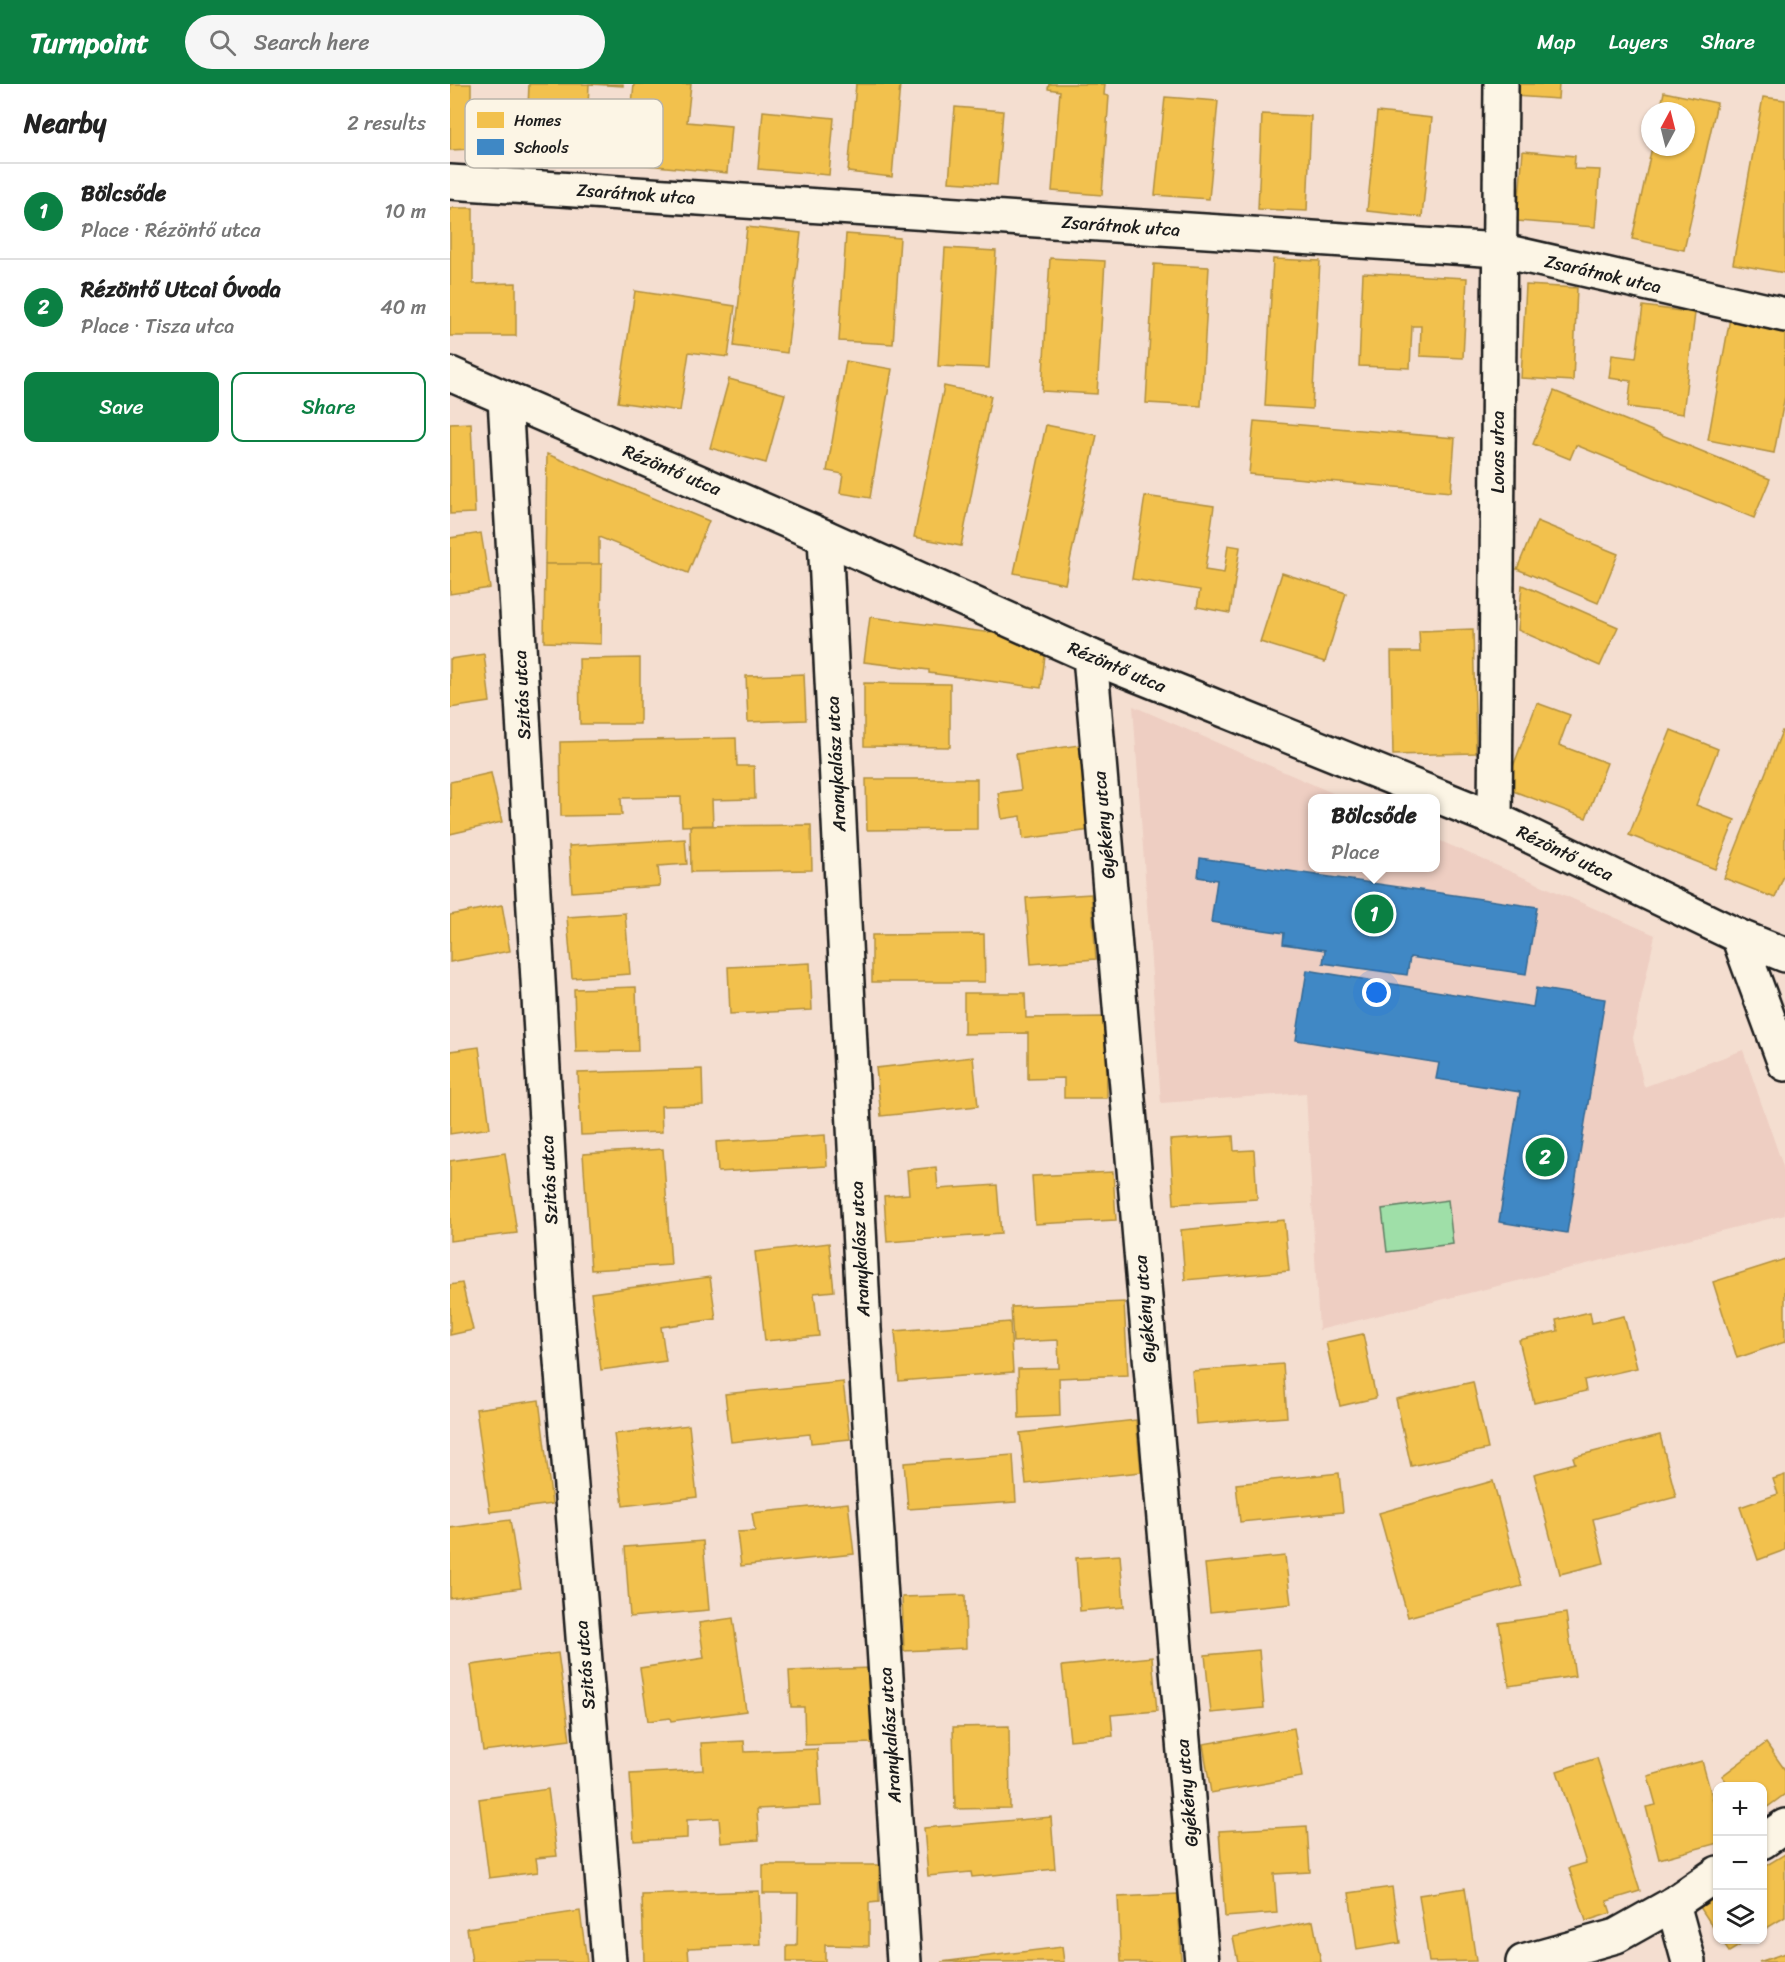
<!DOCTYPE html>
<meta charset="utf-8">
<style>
body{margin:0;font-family:Sriracha,sans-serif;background:#f6f6f6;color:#222}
.controls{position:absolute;right:18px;bottom:18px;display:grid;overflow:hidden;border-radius:12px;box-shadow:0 2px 4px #0004}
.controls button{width:54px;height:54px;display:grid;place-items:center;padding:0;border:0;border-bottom:2px solid #e0e0e0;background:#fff;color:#222;font:30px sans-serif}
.compass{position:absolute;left:1191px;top:18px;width:54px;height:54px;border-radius:50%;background:#fff;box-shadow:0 2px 4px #0004;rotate:7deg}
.you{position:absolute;left:927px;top:909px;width:21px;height:21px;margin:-15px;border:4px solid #fff;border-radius:50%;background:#1a73e8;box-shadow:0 0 0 9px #1a73e833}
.badge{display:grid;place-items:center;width:39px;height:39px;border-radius:50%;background:#0b8043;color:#fff;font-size:20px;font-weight:700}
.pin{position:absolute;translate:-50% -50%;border:3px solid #fff;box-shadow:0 2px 6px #0006}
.popup{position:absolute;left:858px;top:710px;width:132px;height:78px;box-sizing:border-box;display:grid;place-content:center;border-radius:12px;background:#fff;filter:drop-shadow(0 2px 4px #0005);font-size:20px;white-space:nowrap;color:#767676}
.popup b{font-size:22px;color:#222}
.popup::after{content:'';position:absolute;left:50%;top:100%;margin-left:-12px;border:12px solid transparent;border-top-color:#fff}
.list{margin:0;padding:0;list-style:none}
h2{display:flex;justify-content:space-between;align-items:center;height:78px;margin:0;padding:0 24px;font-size:26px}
h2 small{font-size:20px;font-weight:400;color:#767676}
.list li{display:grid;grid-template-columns:39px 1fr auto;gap:18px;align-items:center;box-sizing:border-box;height:96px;padding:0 24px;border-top:2px solid #e0e0e0}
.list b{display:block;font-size:22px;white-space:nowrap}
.list p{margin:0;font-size:20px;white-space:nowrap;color:#767676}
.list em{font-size:20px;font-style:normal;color:#767676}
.actions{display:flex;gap:12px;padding:18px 24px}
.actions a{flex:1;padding:14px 0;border:2px solid #0b8043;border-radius:12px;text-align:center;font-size:21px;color:#0b8043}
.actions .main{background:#0b8043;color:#fff}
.icon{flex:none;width:33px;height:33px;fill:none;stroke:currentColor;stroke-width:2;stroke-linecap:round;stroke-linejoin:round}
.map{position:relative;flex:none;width:1335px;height:1878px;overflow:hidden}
header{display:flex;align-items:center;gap:36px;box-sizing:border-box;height:84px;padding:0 30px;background:#0b8043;color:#fff}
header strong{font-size:28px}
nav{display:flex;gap:33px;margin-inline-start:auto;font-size:21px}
.search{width:420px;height:54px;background:#f6f6f6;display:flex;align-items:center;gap:15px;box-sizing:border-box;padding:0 21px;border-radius:33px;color:#767676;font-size:22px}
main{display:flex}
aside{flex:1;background:#fff}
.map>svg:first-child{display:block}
.built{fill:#eecec2}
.green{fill:#9fdfa8;stroke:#5e7e62;stroke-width:1.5}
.homes{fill:#f2c14e;stroke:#b2903f;stroke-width:1.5}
.schools{fill:#3f88c5;stroke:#346892;stroke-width:1.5}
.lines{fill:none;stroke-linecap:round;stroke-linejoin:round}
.street-casing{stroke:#1c1c1c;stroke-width:38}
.secondary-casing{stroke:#1c1c1c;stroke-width:38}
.street{stroke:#fcf5e5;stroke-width:33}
.secondary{stroke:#fcf5e5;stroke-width:33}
.labels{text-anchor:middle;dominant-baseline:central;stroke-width:6;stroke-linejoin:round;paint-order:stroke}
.street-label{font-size:18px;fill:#1c1c1c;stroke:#fcf5e5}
.key{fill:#fcf5e5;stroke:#b9b4a9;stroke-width:1.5}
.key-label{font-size:16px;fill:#1c1c1c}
</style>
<header>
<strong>Turnpoint</strong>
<div class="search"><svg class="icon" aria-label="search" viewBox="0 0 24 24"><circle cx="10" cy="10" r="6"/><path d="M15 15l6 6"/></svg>Search here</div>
<nav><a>Map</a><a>Layers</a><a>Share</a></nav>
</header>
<main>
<aside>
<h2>Nearby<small>2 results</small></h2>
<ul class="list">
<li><span class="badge">1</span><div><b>Bölcsőde</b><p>Place · Rézöntő utca</p></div><em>10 m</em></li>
<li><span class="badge">2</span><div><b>Rézöntő Utcai Óvoda</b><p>Place · Tisza utca</p></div><em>40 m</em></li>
</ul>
<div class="actions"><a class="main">Save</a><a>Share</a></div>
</aside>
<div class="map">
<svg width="1335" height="1878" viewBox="0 0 1335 1878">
<rect width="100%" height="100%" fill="#f4ded0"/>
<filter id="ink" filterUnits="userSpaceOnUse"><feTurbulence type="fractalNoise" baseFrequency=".0167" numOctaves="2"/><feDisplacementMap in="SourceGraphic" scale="12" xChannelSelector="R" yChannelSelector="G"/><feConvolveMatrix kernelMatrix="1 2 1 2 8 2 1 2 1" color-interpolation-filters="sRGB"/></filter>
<g filter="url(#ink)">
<path class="built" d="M683,622L894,714H862V784H986V755L1205,851L1183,954L1194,1003L1293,966L1335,1088V1131L869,1246L856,1009L711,1019Z"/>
<path class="green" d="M998,1116L1003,1160L937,1168L932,1125Z"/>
<g class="homes">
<path d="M0,0H21V65L0,66Z"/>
<path d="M79,0H173V2L139,0L136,73L76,71Z"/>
<path d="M184,0H241L237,38L281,42L277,89L176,79Z"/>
<path d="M406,0H450L442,93L398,88Z"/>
<path d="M599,0H655L654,11L659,12L652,111L602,107L610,7L598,5Z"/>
<path d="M1065,0H1109L1108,15L1064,12Z"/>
<path d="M1214,8L1267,19L1234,166L1182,155L1202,63H1236V27H1210Z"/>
<path d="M715,13L768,17L759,115L705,111Z"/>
<path d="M1313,13L1335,16V189L1283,180Z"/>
<path d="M505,23L553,27L547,101L499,98Z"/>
<path d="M313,27L384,34L379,91L308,85Z"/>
<path d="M927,28L982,34L972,133L917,127Z"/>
<path d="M812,30L861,32L857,127L808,125Z"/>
<path d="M1073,67L1125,72L1124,85L1150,86L1145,143L1067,137Z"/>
<path d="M0,124H23V200L66,199V252H0Z"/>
<path d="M297,143L351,149L337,269L284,262Z"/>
<path d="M396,150L450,154L443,260L389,257Z"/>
<path d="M495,164L546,167L539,284L488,282Z"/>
<path d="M600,174L655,177L647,310L592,307Z"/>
<path d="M823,175L870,177L862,325L815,322Z"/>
<path d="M704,180L759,183L751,322L696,319Z"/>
<path d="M913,189L1017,194L1013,274L970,272L971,242H962L960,284L909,282Z"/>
<path d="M1076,201L1127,204L1123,297L1071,294Z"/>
<path d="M185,207L285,222L278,273L239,268L230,327L168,318Z"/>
<path d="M1193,222L1245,229L1233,330L1178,323L1181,297L1159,294L1162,271L1186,274Z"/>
<path d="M1280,234L1335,244V312L1324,369L1258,356Z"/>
<path d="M396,277L442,285L420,414L390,409L393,390L377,387Z"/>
<path d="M279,295L335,310L316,379L260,364Z"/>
<path d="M494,302L541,312L511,462L464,453Z"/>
<path d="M1104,307L1320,395L1304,434L1126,361L1120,375L1083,360Z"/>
<path d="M804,337L1005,354L1001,408L799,390Z"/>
<path d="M21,339L25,429L0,430V340Z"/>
<path d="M596,341L647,351L615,500L564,489Z"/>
<path d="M97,370L259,437L238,489L149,453V481L95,480Z"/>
<path d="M695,412L764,422L755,486L774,489L778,461L790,463L780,529L747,523L750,506L682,495Z"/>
<path d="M1087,437L1168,470L1148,519L1067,485Z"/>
<path d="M31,449L40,504L0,510V454Z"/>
<path d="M95,480H152L151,560L94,558Z"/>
<path d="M832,489L896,509L875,578L810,558Z"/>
<path d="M1072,501L1168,543L1150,582L1068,546Z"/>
<path d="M420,533L597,556L591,604L479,589V586L414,578Z"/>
<path d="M1023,545L1026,669L943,671L941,568H970L969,547Z"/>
<path d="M34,570L40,618L0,624V575Z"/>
<path d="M190,574V640H130L129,575Z"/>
<path d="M354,590L356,636L298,638L296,592Z"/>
<path d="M414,599L500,600V663L414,662Z"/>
<path d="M1087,619L1120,631L1109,661L1157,679L1136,734L1055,704Z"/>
<path d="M1221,646L1268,665L1246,721L1285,736L1265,785L1179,751Z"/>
<path d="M1332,647L1335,648V789L1325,814L1274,794Z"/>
<path d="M286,654L287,682H304L305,715L262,716L263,741L232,742L231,713L171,714L172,731L111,732L110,658Z"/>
<path d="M629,661L641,746L573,755L571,732L552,735L548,709L571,706L566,670Z"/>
<path d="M41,689L52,738L0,750V698Z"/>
<path d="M416,695H527V745L417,746Z"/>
<path d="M361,741L362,786L241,788L240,742Z"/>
<path d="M235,755L237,780L208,782L210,802L122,808L119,762Z"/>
<path d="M641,810L646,875L581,880L576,814Z"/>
<path d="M52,821L60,867L0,878V831Z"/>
<path d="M175,829L180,890L122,894L117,833Z"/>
<path d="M534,850L535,898H422V851Z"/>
<path d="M360,879L362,926L280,930L278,883Z"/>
<path d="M186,903L188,967L126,968L124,905Z"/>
<path d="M514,909H575L576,934L656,933L657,1014H614V994L578,995V949L514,950Z"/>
<path d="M29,963L40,1044L0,1050V967Z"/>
<path d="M523,973L528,1022L431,1032L426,984Z"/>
<path d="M252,985L253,1021L211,1022L212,1048L131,1051L128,989Z"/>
<path d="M375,1051L377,1082L268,1088L266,1058Z"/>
<path d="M783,1052L784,1067L804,1066L807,1115L724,1120L720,1056Z"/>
<path d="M213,1065L221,1181L141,1186L133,1070Z"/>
<path d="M55,1069L67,1149L0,1157V1077Z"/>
<path d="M486,1083L488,1105L547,1101L551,1150L437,1158L434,1112L459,1110L457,1086Z"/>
<path d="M663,1088L666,1136L585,1140L582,1092Z"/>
<path d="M834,1136L839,1187L735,1196L731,1146Z"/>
<path d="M379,1159L384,1207L364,1209L369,1252L315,1257L305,1168Z"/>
<path d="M1335,1175V1258L1287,1274L1263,1198Z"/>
<path d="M260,1193L266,1235L211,1243L216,1277L151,1286L141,1209Z"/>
<path d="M12,1199L23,1246L0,1251V1201Z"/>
<path d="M674,1218L678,1291L609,1294L610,1332L569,1334L568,1285L609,1284L608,1256L563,1258L561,1223Z"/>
<path d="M1140,1228L1142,1239L1174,1232L1187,1284L1134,1296L1136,1307L1084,1319L1069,1256L1108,1247L1106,1236Z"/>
<path d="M560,1238L563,1288L449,1297L445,1247Z"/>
<path d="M913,1250L926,1314L890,1322L876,1258Z"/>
<path d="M833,1280L837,1333L746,1340L742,1287Z"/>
<path d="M393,1298L400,1355L361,1359L360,1350L281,1358L275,1310Z"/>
<path d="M1023,1298L1038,1365L961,1382L946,1315Z"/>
<path d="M89,1316L102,1420L40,1428L26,1325Z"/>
<path d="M686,1336L691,1388L576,1400L570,1349Z"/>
<path d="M239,1341L247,1413L173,1422L164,1350Z"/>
<path d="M1210,1351L1226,1413L1143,1435L1154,1479L1110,1490L1084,1390L1125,1379L1123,1373Z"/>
<path d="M563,1371L566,1418L458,1425L454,1379Z"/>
<path d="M889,1389L893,1428L790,1438L786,1400Z"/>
<path d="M1335,1391V1466L1308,1476L1290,1423L1328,1410L1323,1395Z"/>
<path d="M1043,1397L1072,1502L958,1533L929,1429Z"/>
<path d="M398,1419L404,1470L291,1482L287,1448L305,1447L302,1429Z"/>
<path d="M60,1436L71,1504L0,1514V1444Z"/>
<path d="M253,1457L259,1526L180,1533L175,1463Z"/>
<path d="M670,1471L674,1523L630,1527L626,1474Z"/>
<path d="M835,1472L841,1520L760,1528L755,1480Z"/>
<path d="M515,1511L516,1564L454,1567L452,1513Z"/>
<path d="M1116,1529L1125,1592L1059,1602L1049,1539Z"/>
<path d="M283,1534L296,1627L221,1637L220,1634L198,1637L190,1584L254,1574L249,1539Z"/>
<path d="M809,1566L814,1624L761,1629L755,1571Z"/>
<path d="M108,1569L120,1656L33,1667L21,1581Z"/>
<path d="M702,1573L707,1627L661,1631L663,1652L620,1656L612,1582Z"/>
<path d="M421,1584L424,1659L355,1661L354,1623H341L339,1587Z"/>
<path d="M559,1642L560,1724L505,1725L503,1643Z"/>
<path d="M844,1644L852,1693L761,1709L753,1660Z"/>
<path d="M294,1657L295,1668L367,1665L371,1722L307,1725L309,1756L271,1759L269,1734L237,1736V1754L184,1757L180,1690L253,1686L251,1659Z"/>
<path d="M1316,1659L1335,1686V1710L1312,1727V1702H1280L1272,1692Z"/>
<path d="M1147,1674L1190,1807L1157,1817L1161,1829L1136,1837L1119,1784L1136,1779L1107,1687Z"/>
<path d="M1252,1677L1268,1734V1759L1209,1775L1196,1723L1206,1721L1198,1692Z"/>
<path d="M98,1705L107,1772L86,1774L88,1788L39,1794L29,1715Z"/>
<path d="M601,1733L605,1785L522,1793L521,1788L478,1792L474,1744Z"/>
<path d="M857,1742L860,1788L824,1790L827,1829L775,1833L769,1747Z"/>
<path d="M1335,1770V1833L1312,1847V1784Z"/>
<path d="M313,1781H429V1818L419,1819V1862L375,1861V1878H337V1862H347L348,1809H313Z"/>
<path d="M942,1803L950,1859L907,1866L899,1809Z"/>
<path d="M1015,1804L1026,1877L979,1878L969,1811Z"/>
<path d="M309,1807L311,1861L238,1864L239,1878H194L192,1811Z"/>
<path d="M728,1810L731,1878H671L668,1813Z"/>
<path d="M1268,1812V1851L1250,1823Z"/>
<path d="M130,1827L137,1878H22L17,1844Z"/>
<path d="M863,1837L871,1878H788L783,1853Z"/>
<path d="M1271,1856H1299L1279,1868Z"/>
<path d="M612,1863L614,1878H491Z"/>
<path d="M1335,1869V1878H1309Z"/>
</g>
<g class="schools">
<path d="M750,774L1087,823L1076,890L960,873L957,891L873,879L875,866L833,860L834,849L761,838L767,796L748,793Z"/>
<path d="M857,886L1083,923L1086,904L1155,915L1117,1149L1049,1138L1070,1008L986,995L989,979L846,956Z"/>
</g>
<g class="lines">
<defs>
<g id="street">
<path d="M0,98L1049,166L1335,231"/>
<path d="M55,314L106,1214L159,1878"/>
<path d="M375,453L414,1245L454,1878"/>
<path d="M640,572L752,1878"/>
<path d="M1045,735L1051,0"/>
<path d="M1288,852L1335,871"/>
<path d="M1223,1820L1239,1878"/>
</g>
<g id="secondary">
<path d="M0,290L375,453L640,572L1045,735L1288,852L1335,980"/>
<path d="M1312,1758L1335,1742"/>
<path d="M1073,1878L1166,1852L1223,1820L1268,1789"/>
</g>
</defs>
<use href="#street" class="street-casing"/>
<use href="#secondary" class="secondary-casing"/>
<use href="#street" class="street"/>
<use href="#secondary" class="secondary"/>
</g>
</g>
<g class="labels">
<g class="street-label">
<text transform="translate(186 110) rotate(4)">Zsarátnok utca</text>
<text transform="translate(671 142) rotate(4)">Zsarátnok utca</text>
<text transform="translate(1153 190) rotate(13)">Zsarátnok utca</text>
<text transform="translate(1048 368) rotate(-90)">Lovas utca</text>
<text transform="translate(222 386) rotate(23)">Rézöntő utca</text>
<text transform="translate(667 583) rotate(23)">Rézöntő utca</text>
<text transform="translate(72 611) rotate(-93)">Szitás utca</text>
<text transform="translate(386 680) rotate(-93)">Aranykalász utca</text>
<text transform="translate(654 741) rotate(-95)">Gyékény utca</text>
<text transform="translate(1115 769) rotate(26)">Rézöntő utca</text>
<text transform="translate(99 1096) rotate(-93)">Szitás utca</text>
<text transform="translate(410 1165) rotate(-93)">Aranykalász utca</text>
<text transform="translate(695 1225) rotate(-95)">Gyékény utca</text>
<text transform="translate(135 1581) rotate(-95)">Szitás utca</text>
<text transform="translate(440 1651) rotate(-94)">Aranykalász utca</text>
<text transform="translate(737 1709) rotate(-95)">Gyékény utca</text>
</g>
</g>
<rect x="15" y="15" width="198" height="69" rx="9" class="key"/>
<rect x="27" y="28" width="27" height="16" fill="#f2c14e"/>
<rect x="27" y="55" width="27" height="16" fill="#3f88c5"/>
<g class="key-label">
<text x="64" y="42">Homes</text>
<text x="64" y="69">Schools</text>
</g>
</svg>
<div class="controls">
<button>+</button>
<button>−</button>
<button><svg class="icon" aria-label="layers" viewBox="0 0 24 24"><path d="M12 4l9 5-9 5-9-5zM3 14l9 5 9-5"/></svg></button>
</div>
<svg class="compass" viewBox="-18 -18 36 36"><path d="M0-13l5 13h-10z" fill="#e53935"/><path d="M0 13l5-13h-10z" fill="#767676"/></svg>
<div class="you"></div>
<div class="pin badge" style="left:924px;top:830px">1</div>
<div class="popup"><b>Bölcsőde</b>Place</div>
<div class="pin badge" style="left:1095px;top:1073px">2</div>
</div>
</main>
